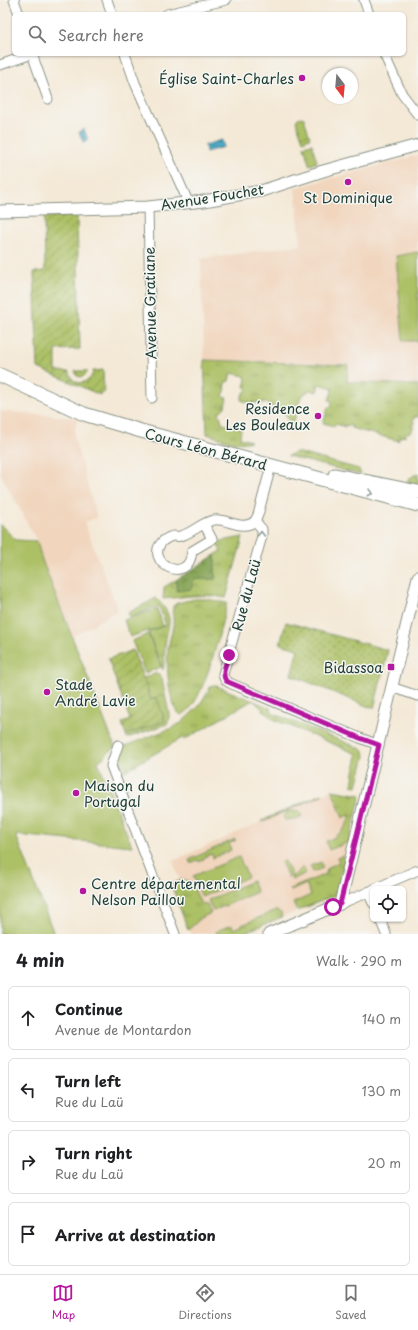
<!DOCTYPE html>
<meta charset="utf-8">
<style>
body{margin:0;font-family:"Playpen Sans",sans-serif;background:#f6f6f6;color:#202124}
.controls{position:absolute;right:12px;bottom:12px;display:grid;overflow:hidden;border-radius:6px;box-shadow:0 1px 3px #0004}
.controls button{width:36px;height:36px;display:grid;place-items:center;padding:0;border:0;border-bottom:1px solid #e0e0e0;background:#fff;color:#202124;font:20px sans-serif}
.compass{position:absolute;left:322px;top:68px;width:36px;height:36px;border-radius:50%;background:#fff;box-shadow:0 1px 3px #0004;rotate:164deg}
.stop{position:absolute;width:12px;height:12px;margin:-9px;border:3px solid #b5179e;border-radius:50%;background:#fff}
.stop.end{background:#b5179e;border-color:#fff;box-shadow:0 1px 4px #0008}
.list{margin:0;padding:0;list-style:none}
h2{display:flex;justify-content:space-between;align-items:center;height:52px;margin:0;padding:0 16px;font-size:17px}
h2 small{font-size:13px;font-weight:400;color:#757577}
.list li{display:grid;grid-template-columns:26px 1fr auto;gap:12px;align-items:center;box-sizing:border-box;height:64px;margin:0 8px 8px;padding:0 8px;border:1px solid #e0e0e0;border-radius:6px}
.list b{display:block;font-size:15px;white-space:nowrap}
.list p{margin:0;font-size:13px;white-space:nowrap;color:#757577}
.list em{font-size:13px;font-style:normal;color:#757577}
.icon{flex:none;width:22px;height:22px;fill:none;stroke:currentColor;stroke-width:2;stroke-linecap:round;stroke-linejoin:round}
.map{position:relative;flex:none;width:418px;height:934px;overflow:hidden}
.search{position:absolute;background:#fff;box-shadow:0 1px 3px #0004;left:12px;right:12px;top:12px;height:44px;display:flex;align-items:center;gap:10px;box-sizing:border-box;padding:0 14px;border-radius:6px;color:#757577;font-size:15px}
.sheet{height:340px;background:#fff}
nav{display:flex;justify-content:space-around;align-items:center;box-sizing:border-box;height:56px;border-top:1px solid #e0e0e0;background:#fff;font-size:11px;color:#757577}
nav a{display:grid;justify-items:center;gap:2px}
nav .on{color:#b5179e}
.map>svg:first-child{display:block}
.built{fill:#f1d5bd}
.grass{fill:url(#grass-tufts);stroke:#667e4c}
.forest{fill:url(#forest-crowns);stroke:#547247}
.park{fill:url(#park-dots);stroke:#667e4c}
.garden{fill:url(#garden-furrows);stroke:#667e4c}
.pitch{fill:#acc065;stroke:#667e4c}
.water{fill:url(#water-rules);stroke:#32727c}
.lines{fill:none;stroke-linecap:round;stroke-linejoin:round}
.minor-casing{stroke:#8a9386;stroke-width:11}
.tertiary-casing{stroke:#8a9386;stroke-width:13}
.secondary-casing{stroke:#8a9386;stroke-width:15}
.minor{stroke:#fff;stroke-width:9}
.tertiary{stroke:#fff;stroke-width:11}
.secondary{stroke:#fff;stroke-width:13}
.oneway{stroke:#8f9e9a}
.route{stroke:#b5179e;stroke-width:5}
.poi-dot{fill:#b5179e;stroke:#f6f6f2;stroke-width:1.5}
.labels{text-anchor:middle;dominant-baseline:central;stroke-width:3;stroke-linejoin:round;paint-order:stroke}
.poi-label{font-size:14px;fill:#1f3d34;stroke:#f6f6f2;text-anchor:end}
.street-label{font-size:14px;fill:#1f3d34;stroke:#f6f6f2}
</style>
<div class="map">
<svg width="418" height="934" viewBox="0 0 418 934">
<defs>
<pattern id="grass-tufts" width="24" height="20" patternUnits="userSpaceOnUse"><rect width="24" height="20" fill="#acc065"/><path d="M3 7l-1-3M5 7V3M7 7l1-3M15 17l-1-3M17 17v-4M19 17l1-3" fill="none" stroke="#8b9d54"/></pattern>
<pattern id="forest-crowns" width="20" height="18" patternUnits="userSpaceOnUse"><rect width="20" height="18" fill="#89a65a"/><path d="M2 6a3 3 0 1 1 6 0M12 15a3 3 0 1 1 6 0" fill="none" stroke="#6f884b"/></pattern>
<pattern id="park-dots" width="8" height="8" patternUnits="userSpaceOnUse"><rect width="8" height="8" fill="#acc065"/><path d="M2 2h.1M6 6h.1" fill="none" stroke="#8b9d54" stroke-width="1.8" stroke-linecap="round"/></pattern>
<pattern id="garden-furrows" width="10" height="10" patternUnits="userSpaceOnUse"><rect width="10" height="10" fill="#acc065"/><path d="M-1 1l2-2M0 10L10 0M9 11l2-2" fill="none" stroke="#8b9d54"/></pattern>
<pattern id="water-rules" width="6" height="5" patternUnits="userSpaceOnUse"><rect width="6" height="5" fill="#46a7c5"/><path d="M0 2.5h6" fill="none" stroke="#3a89a1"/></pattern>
</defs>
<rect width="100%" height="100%" fill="#f6f6f2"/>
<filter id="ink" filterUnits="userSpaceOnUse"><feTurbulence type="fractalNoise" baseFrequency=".025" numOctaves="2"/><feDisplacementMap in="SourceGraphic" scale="8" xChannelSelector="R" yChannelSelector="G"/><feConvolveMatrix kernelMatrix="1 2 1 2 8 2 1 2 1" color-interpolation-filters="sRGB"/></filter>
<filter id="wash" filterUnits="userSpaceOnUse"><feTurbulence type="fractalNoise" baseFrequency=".012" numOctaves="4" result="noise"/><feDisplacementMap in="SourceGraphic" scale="16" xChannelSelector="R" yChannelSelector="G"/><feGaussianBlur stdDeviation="0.9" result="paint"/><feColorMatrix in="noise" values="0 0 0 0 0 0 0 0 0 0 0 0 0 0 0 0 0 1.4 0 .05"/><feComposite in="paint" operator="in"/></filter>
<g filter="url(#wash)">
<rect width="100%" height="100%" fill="#f4e9d7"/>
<g class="built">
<path d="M418,155V385L347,382L348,365L204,360L201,259L301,245L295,188Z"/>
<path d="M0,411L77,418L74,438L97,518L84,522L118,610L72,637L42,560L37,541L0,472Z"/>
<path d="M332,790L361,795L336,895L241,934H190L171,884L180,880L173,861Z"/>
</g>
<g class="grass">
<path d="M301,117L304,118L310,138L303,141L296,121L298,118Z"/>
<path d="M312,144L317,162L311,165L309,164L304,146Z"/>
<path d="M204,360L348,365L347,382L418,385V417H414L413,422H414L412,431L405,434L406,436L405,437L403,436L398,439L399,441L351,428L352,426L346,425L345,427L336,424L335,426L323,423L328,407H331L332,401L329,400L333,388L319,384L317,392L310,390L301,396L291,431H288C290,419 288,413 276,410V408L268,406L269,404L263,402L262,404L253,402V404L241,400L243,393H245L247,388L244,387L246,379L245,378V376L231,373L229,381L226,382L224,387L226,388L223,397L227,398L225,407L219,413L223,424L241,428L240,438L251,441C237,446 220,438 207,434Z"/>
<path d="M296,452L359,469L361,475L288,456Z"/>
<path d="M418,473V485L407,482L408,479Z"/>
<path d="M243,537L226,598C204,593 185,597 163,599L164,587L176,580L178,591L194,579H215V555L221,551L216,542Z"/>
<path d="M156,598C177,620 167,622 165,647C164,655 165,663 163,670L148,632L166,625L159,606L130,617L128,613Z"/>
<path d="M195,599H207L227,603C221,626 204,708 181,715C168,707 166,663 168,649C169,641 172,633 173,625C174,619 172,612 173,606L177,603Z"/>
<path d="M157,673L162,679L169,714V718L167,724L127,738L126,735L165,721L156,698L151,700L143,678Z"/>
<path d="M214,685L271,708L272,713L362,749L364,751L365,756L357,786L352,785L357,754L273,719L253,700L184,740L182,738L123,772L120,762L116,763L120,748L169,729L181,723L199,706L211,686Z"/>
<path d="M332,790L361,795L349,842L329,850L326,841C339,836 345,830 350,817L349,814L343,818Z"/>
<path d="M322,794V795L262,822L261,821Z"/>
<path d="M235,839L236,840L229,844L231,850L213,858L212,854L204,857L203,860L199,862L198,860L190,863L189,860Z"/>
<path d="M342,856L345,858L336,895L297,911L293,903L311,895L306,884L291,891L290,889L326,874L327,868L339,862L337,858Z"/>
<path d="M285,861L292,876L288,877L281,862Z"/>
<path d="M321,862L323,868L313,872L310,866Z"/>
<path d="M303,867L306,873L292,880L291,878Z"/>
<path d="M182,880L191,882L201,904L207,905L211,913L198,919V921L188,930L171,884Z"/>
<path d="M252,881L257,892L213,911L208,900Z"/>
<path d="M276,910L281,913L282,917L241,934H217L216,931L232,925L233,929Z"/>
</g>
<path class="forest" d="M215,555V579H194L191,589L177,591L176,580Z"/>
<g class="park">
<path d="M286,622L388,650L374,708L369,706V707L291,675L298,649L280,644Z"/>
<path d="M299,810L302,816L297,819L285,820L283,816L287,812Z"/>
</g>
<g class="garden">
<path d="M77,216L80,349L56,350V371L69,372L73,380L79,383C87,382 92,379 93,371L103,370L104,393H100V395L38,368L34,272L45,271L44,217Z"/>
<path d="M75,371H88C85,376 83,378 77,376Z"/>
<path d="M133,650L151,700L157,698L165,721L126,735L122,723L130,720L108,659Z"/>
</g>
<g class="pitch">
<path d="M418,252V341H403L396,256Z"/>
<path d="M0,524L16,540L37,541L42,560L115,747L98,762L132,846L16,835L54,934H0Z"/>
<path d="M157,609L163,626L130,637L124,620Z"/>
<path d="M148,634L161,667L145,673L132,641Z"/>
<path d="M239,857L248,877L202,897L193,876Z"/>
</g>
<g class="water">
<path d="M84,129L88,140L83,142L79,132Z"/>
<path d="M222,140L224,147L206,152L205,145Z"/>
</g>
</g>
<g filter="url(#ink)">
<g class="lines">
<defs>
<g id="minor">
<path d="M14,0L19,14"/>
<path d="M107,0L112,14"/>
<path d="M364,0L369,14"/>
<path d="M167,14L226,0"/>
<path d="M32,54L48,99"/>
<path d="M125,54L135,83L186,197L187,203"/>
<path d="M384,54L402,94L418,115"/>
<path d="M0,65L32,54"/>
<path d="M148,207L152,398"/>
<path d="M255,521L262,529V536L223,674C224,680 227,682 232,684L360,738L379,745"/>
<path d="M255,521L258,515L271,466"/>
<path d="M204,524L212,539L192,551C189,588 142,561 163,541C167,538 170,536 174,536C175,536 180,537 180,536C191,534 202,522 214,520C227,518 242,532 255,521"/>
<path d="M392,688L397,689L418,696"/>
<path d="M118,745L111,766L175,934"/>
<path d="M374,889L418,870"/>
<path d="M368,892L373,903"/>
<path d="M340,904L373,890"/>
<path d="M380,919L386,934"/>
</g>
<g id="tertiary">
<path d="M0,211L148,207L204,201L261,191L323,171L418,145"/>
<path d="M269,934L340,904L418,577"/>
</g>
<g id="secondary">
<path d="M0,375L84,414L141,431L418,505"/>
<path d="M335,475L418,492"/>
</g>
</defs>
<use href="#minor" class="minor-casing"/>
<use href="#tertiary" class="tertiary-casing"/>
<use href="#secondary" class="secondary-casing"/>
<use href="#minor" class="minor"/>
<use href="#tertiary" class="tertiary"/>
<use href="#secondary" class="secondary"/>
</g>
<defs><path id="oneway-chevron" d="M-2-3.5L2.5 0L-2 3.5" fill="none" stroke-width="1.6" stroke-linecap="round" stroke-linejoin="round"/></defs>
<g class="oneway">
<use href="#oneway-chevron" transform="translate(370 493) rotate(15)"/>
<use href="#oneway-chevron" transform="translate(261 534) rotate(-89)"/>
</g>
</g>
<g class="lines" filter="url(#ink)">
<path class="route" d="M229,655C226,664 221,673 226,681L360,738L379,745L340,904L333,907"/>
</g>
<g class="poi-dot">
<circle cx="302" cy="78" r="4"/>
<circle cx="348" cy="182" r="4"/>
<circle cx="318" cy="416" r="4"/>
<rect x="387" y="663" width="8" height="8" rx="2"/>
<circle cx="47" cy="692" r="4"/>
<circle cx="76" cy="793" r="4"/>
<circle cx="83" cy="891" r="4"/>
</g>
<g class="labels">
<g class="poi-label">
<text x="294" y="78">Église Saint-Charles</text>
<text x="348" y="197" text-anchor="middle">St Dominique</text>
<text x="310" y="408">Résidence<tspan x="310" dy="16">Les Bouleaux</tspan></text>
<text x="383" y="667">Bidassoa</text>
<text x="55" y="684" text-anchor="start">Stade<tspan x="55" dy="16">André Lavie</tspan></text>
<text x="84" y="785" text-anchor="start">Maison du<tspan x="84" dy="16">Portugal</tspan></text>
<text x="91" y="883" text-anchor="start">Centre départemental<tspan x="91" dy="16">Nelson Paillou</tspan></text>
</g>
<g class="street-label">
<text transform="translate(212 197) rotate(-9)">Avenue Fouchet</text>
<text transform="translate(150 303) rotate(-91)">Avenue Gratiane</text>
<text transform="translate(206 449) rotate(15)">Cours Léon Bérard</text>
<text transform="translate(246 595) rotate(-75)">Rue du Laü</text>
</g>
</g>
</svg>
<div class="controls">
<button><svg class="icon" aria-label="locate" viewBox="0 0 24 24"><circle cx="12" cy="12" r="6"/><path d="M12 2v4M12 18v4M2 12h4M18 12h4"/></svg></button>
</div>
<svg class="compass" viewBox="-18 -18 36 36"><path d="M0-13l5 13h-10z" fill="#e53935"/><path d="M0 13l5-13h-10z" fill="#757577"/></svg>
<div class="stop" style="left:333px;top:907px"></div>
<div class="stop end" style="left:229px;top:655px"></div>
<div class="search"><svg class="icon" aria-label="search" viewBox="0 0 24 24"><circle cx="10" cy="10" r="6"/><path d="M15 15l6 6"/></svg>Search here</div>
</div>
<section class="sheet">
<h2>4 min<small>Walk · 290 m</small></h2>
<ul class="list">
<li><svg class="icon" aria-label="ahead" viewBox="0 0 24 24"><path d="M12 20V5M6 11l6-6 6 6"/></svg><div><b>Continue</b><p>Avenue de Montardon</p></div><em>140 m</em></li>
<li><svg class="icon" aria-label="left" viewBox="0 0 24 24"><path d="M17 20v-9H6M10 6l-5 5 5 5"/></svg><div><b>Turn left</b><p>Rue du Laü</p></div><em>130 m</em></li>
<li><svg class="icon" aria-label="right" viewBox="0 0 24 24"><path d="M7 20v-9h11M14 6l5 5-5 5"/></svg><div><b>Turn right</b><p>Rue du Laü</p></div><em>20 m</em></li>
<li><svg class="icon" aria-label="arrive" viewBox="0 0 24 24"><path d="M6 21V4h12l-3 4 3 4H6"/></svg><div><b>Arrive at destination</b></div></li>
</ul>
</section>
<nav>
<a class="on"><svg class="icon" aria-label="map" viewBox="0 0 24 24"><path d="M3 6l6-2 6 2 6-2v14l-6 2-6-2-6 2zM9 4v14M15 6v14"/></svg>Map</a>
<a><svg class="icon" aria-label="directions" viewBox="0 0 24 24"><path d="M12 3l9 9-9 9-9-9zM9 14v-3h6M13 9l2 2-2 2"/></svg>Directions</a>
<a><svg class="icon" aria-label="saved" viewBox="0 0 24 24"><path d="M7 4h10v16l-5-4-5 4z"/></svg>Saved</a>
</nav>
